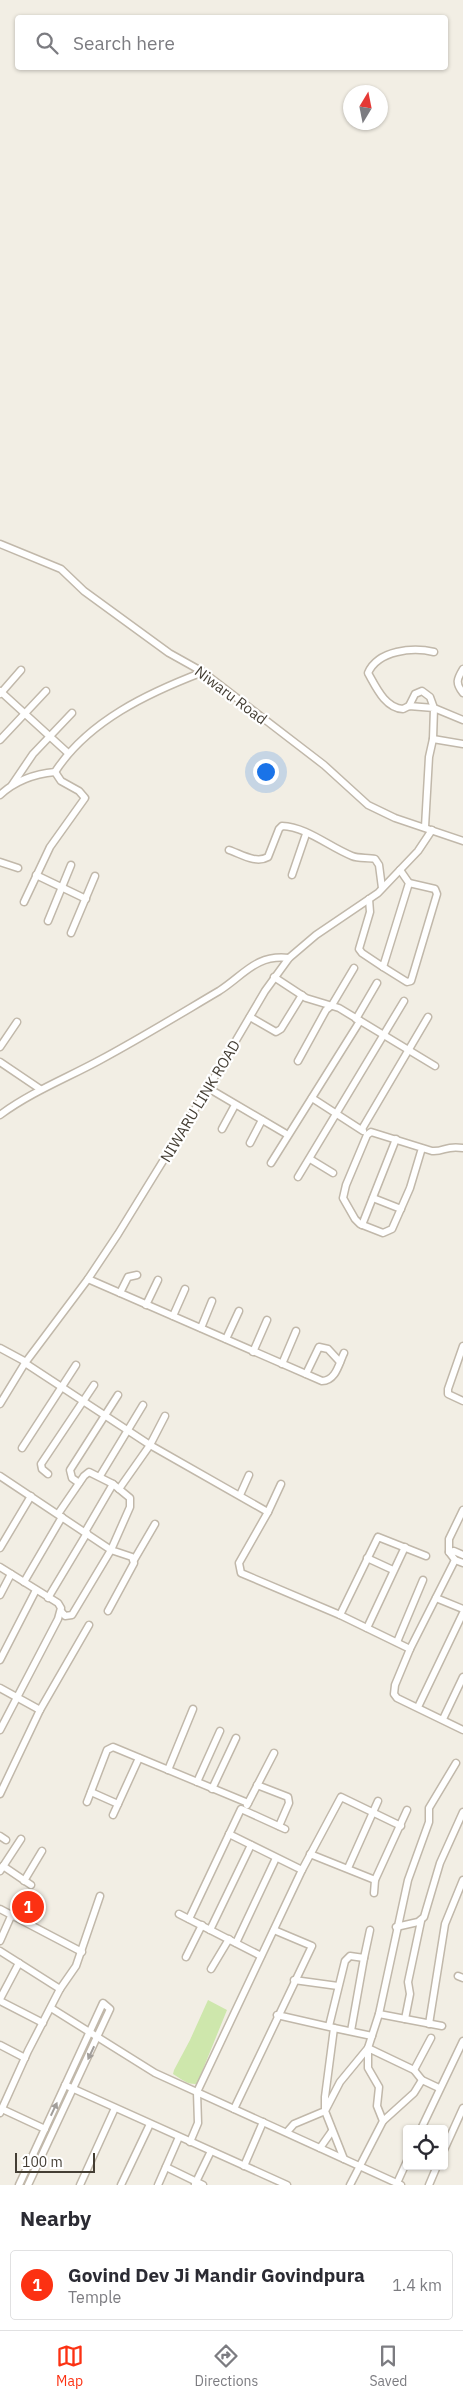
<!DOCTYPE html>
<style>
body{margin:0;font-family:"IBM Plex Sans",sans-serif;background:#f2f2f3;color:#2b2b33}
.controls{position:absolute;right:15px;bottom:15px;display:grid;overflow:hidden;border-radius:5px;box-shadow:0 1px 4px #0004}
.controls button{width:45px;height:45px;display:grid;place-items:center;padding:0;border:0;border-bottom:1px solid #e1e1e2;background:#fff;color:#2b2b33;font:25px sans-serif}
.compass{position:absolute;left:343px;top:85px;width:45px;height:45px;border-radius:50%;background:#fff;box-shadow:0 1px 4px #0004;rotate:10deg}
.scale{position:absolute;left:15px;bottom:12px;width:80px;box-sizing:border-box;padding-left:5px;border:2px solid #443e34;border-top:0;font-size:14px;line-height:18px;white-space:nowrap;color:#443e34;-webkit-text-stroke:4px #fff;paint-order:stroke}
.you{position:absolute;left:265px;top:771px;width:18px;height:18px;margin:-12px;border:4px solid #fff;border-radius:50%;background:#1a73e8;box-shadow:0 0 0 8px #1a73e833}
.badge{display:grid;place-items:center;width:32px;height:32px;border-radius:50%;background:#fc3112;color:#fff;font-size:16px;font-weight:700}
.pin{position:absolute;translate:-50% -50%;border:2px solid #fff;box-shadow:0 1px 5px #0006}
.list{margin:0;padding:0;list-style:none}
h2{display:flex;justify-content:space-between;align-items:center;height:65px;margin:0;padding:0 20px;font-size:21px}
h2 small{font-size:16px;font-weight:400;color:#7c7c81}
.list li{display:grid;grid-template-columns:32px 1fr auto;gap:15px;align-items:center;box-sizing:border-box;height:70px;margin:0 10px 10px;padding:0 10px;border:1px solid #e1e1e2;border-radius:5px}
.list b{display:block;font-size:19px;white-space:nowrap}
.list p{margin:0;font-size:16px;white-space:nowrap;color:#7c7c81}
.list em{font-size:16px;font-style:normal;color:#7c7c81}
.icon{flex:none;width:28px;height:28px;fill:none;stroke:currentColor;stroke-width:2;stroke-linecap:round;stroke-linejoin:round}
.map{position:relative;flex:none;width:463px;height:2185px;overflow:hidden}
.search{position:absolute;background:#fff;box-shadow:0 1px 4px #0004;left:15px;right:15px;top:15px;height:55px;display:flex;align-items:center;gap:12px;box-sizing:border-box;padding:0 18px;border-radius:5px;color:#7c7c81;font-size:19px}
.sheet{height:145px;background:#fff}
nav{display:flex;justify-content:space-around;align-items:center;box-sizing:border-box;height:70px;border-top:1px solid #e1e1e2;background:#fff;font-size:14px;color:#7c7c81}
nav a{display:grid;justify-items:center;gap:2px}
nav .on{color:#fc3112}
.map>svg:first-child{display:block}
.green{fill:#cee7ac}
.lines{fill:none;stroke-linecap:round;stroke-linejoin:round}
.minor-casing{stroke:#c1b8aa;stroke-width:9}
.minor{stroke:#fff;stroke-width:6}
.oneway{fill:#a29e9a}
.labels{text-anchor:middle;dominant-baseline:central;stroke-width:4.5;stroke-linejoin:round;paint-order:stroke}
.street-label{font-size:15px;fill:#443e34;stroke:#fff}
</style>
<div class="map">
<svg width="463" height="2185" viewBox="0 0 463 2185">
<rect width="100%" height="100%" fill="#f2eee4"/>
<path class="green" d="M208,2000L227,2010L197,2084C188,2085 181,2079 173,2074L174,2070L190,2040Z"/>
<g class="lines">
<defs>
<g id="minor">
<path d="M0,544L61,569L84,591L169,653L203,672L324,765L368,805L395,818L463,841"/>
<path d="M463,669C457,679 455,683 463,693"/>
<path d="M0,691L68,753"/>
<path d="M0,694L21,670"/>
<path d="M409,706L415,694L422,691L430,697L434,708L463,720"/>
<path d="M433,739L434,708L409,706L403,709C385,708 376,687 368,673C378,650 413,647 434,652"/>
<path d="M0,740L46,691"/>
<path d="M12,785L33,754L72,713"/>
<path d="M0,795C16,780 34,774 55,772C88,721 148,693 203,672"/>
<path d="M425,827L429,757L433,739L463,744"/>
<path d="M229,850C241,854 256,864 268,857L279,829L282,826C307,827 329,847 352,856C359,859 368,857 375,859L379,865L382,888"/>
<path d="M0,862L18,868"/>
<path d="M36,875L86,899"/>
<path d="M292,875L306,834"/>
<path d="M369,899L370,912L359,949L362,953L383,967L409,883L400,870"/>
<path d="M24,902L50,847L85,798L79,791L61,781L55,772"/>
<path d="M48,921L71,865"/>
<path d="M71,933L95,876"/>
<path d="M383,967L407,982L411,981L437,894L435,889L409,883"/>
<path d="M274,977L306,998L339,1008L435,1066"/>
<path d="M250,1017L276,1032L281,1029L302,995"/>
<path d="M356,1019L377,983"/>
<path d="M0,1047L17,1022"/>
<path d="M298,1061L326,1010L332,1005L354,968"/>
<path d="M0,1062L40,1089"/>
<path d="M208,1088L288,1135"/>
<path d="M312,1098L363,1131"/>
<path d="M0,1115C31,1092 67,1078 100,1060C141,1038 180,1014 219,991C244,975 256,954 289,958"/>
<path d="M222,1129L235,1105"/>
<path d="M362,1129L428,1017"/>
<path d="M250,1143L262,1120"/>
<path d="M422,1148L410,1188L392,1229L383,1233L360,1224L355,1219L343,1198L346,1185L367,1135L371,1132L432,1151C445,1152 445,1145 463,1148"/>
<path d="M310,1159L333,1173"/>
<path d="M271,1163L360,1021"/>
<path d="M298,1177L404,1001"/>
<path d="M373,1198L401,1209"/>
<path d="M362,1225L396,1139"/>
<path d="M88,1279L322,1381C336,1381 339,1363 344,1353"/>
<path d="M120,1293L128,1277L137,1275"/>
<path d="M146,1305L158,1280"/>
<path d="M173,1316L185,1289"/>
<path d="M201,1328L212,1301"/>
<path d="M226,1339L239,1311"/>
<path d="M463,1346L448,1389V1394L463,1401"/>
<path d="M0,1348L26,1362"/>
<path d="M253,1352L267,1320"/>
<path d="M25,1363L150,1445L266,1511L268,1512L239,1563L241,1573L340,1615L410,1649L455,1560"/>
<path d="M282,1364L296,1331"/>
<path d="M306,1374L319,1347L328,1349L340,1362"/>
<path d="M0,1404L25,1363L88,1279L118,1234L208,1088L265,991L289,958L316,935L378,893L418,851L432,830"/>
<path d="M22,1448L76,1365"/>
<path d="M48,1474L42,1469L41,1464L94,1385"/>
<path d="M0,1476L111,1550L72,1615L65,1616L61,1611"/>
<path d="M100,1476L143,1405"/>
<path d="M79,1483L72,1478L70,1470L118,1395"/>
<path d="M119,1489L150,1445L165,1416"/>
<path d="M240,1495L249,1475"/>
<path d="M268,1512L281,1484"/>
<path d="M58,1514L84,1476L89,1472L113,1484L130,1498V1507L111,1550L132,1557L134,1563L108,1611"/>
<path d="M85,1532L113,1484"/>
<path d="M0,1548L31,1496"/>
<path d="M449,1552V1539L463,1510"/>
<path d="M463,1555L454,1551L449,1552L455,1560L463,1563"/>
<path d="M367,1558L393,1570"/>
<path d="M134,1560L155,1524"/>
<path d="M0,1567L58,1603L61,1608L58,1619L0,1730"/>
<path d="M24,1582L62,1517"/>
<path d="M0,1595L11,1574"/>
<path d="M48,1598L87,1533"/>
<path d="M436,1598L463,1609"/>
<path d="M340,1615L378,1537L426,1556"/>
<path d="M367,1628L405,1547"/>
<path d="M397,1642L423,1580"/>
<path d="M410,1649L395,1685L394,1694L397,1698L463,1730"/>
<path d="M0,1660L36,1590"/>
<path d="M0,1688L40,1710"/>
<path d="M418,1707L463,1613"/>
<path d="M443,1719L463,1677"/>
<path d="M168,1770L193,1709"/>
<path d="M197,1782L220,1731"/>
<path d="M257,1785L288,1797L289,1803L279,1826"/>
<path d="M212,1789L236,1738"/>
<path d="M91,1792L118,1804"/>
<path d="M0,1794L40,1710L89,1625"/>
<path d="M87,1802L107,1750L113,1747L248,1803"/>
<path d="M247,1805L274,1753"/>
<path d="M113,1815L139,1758"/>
<path d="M229,1834L302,1870"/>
<path d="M0,1836L6,1840"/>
<path d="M310,1854L375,1880"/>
<path d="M3,1866L31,1885"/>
<path d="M348,1868L378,1801"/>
<path d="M0,1871L21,1839"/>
<path d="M24,1881L42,1851"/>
<path d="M374,1893L375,1880L407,1810"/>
<path d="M0,1909L82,1952"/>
<path d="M179,1914L261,1956"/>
<path d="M189,1919L241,1809L285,1829"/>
<path d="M396,1927L418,1922L424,1917L440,1863L463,1812"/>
<path d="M210,1930L251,1845"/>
<path d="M0,1941L12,1914"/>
<path d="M236,1943L276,1858"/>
<path d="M0,1951L60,1989"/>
<path d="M186,1957L202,1925"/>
<path d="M211,1969L229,1939"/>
<path d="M458,1976L463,1978"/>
<path d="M294,1980L338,1986"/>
<path d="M0,1999L19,1963"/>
<path d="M0,2001L43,2023"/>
<path d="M51,2008L155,2073L401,2185"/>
<path d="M379,2014L408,1880L429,1822V1808L456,1763"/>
<path d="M277,2015L334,2028L325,2097V2111L294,2124L287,2132"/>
<path d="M405,2019L410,1994L408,1982L421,1921"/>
<path d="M429,2024L445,1924L463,1880"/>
<path d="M329,2026L345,1961L350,1956L364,1958L370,1930"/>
<path d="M334,2028L372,2036"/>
<path d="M351,2031L364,1958"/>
<path d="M0,2045L25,2058"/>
<path d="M414,2070L431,2038"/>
<path d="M65,2085L287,2185"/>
<path d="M2,2109L45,2129"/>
<path d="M234,2109L312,1946L274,1930"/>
<path d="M0,2113L28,2051L60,1989L76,1966L100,1896"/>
<path d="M383,2121L414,2093L422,2080"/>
<path d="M421,2129L463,2041"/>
<path d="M190,2142L198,2123L197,2092L302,1870L341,1797L401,1826"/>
<path d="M320,2148L332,2131"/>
<path d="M444,2150L463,2108"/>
<path d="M344,2159L325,2111L340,2082L368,2048L379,2014L442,2026"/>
<path d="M244,2166L263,2122"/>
<path d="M166,2167L203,2185"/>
<path d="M397,2183L407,2161"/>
<path d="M195,2184L211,2151"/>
<path d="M19,2185L103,2003L110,2009L28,2185"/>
<path d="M80,2185L115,2108"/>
<path d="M121,2185L150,2124"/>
<path d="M158,2185L179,2137"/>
<path d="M350,2185L383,2121L377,2106L379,2087L368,2068V2048L414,2070L422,2080L439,2088"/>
<path d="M429,2185L437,2166"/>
</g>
</defs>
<use href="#minor" class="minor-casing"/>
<use href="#minor" class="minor"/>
</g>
<defs><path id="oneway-solid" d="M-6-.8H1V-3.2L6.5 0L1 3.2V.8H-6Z" transform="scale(1.25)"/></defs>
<g class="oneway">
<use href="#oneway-solid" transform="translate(91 2053) rotate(115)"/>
<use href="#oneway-solid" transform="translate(54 2109) rotate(-65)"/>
</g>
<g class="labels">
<g class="street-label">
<text transform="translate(231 695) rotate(37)">Niwaru Road</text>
<text transform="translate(200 1101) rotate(-59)">NIWARU LINK ROAD</text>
</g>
</g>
</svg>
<div class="controls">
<button><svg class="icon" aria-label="locate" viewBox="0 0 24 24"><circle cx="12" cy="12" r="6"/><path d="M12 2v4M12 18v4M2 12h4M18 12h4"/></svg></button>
</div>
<svg class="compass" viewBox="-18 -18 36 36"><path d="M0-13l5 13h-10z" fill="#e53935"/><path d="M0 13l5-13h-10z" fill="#7c7c81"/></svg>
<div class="scale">100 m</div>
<div class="you"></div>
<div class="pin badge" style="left:28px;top:1907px">1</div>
<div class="search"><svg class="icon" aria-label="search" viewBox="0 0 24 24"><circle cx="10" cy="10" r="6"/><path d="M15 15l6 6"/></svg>Search here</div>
</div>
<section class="sheet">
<h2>Nearby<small></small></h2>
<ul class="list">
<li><span class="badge">1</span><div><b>Govind Dev Ji Mandir Govindpura</b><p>Temple</p></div><em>1.4 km</em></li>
</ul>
</section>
<nav>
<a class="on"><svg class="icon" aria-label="map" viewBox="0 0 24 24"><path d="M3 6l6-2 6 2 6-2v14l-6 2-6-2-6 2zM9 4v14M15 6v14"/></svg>Map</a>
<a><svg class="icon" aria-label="directions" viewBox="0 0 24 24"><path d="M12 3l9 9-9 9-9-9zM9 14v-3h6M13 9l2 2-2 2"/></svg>Directions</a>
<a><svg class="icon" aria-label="saved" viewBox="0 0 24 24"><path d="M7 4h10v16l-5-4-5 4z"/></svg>Saved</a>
</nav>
